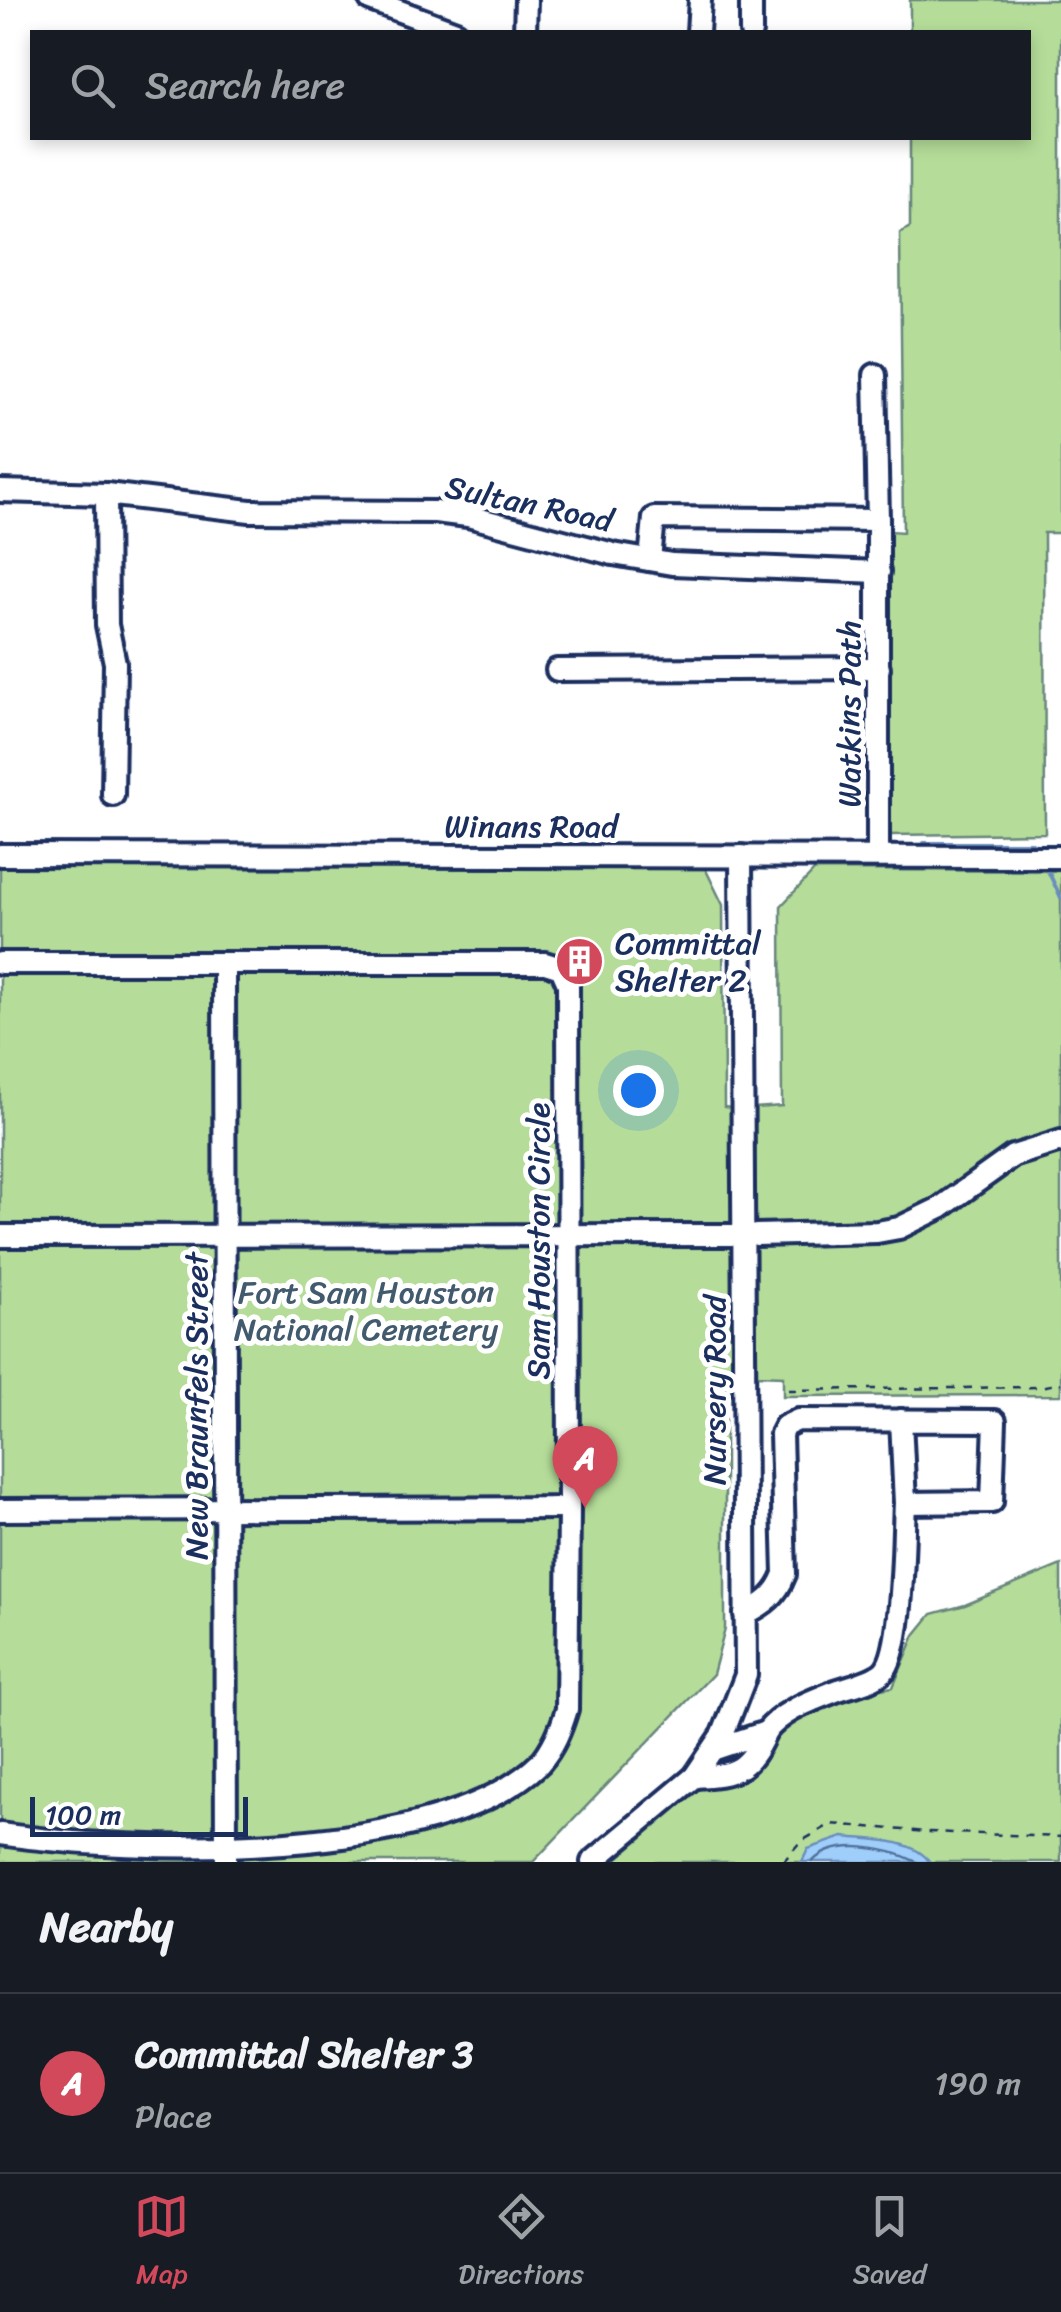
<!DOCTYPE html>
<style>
body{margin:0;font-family:Sriracha,sans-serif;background:#20242c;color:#f1f3f6}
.scale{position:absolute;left:30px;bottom:25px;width:218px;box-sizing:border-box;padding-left:10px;border:5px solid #1b2f5e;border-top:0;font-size:28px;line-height:35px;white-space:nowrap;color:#1b2f5e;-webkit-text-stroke:8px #fff;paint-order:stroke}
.you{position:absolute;left:638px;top:1090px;width:35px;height:35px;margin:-25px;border:8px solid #fff;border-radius:50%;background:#1a73e8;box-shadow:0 0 0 15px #1a73e833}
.badge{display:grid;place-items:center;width:65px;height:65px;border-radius:50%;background:#d1495b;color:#fff;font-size:32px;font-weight:700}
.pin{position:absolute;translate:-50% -82px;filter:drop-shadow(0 2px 5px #0008)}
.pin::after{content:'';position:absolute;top:52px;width:35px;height:30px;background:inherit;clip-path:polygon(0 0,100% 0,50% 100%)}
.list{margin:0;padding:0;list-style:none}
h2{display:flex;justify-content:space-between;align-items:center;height:130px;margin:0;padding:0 40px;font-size:42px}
h2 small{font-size:32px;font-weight:400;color:#9ea1a6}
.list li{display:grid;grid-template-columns:65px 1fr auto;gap:30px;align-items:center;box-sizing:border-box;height:180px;padding:0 40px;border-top:2px solid #363941}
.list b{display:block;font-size:38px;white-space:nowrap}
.list p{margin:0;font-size:32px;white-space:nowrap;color:#9ea1a6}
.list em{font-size:32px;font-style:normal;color:#9ea1a6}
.icon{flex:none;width:55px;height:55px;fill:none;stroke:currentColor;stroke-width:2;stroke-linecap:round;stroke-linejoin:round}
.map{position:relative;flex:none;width:1061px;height:1862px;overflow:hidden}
.search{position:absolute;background:#171b24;box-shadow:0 5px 15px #0003;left:30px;right:30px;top:30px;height:110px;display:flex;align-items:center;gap:25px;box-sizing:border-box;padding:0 35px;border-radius:0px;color:#9ea1a6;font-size:38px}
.sheet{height:310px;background:#171b24}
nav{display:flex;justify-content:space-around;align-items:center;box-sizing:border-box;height:140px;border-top:2px solid #363941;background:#171b24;font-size:28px;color:#9ea1a6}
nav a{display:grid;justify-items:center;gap:5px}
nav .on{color:#d1495b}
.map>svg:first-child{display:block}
.green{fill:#b5dd99;stroke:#68867c;stroke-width:2.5}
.water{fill:#9fcefa;stroke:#6a8ebc;stroke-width:2.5}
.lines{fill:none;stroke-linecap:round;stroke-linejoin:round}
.shore{stroke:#506f9c;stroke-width:2.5}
.stream{stroke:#6a8ebc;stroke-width:4}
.building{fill:#eabf9a;stroke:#1b2f5e;stroke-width:2.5}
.minor-casing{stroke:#1b2f5e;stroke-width:28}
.path{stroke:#1b2f5e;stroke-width:2.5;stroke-dasharray:8 8;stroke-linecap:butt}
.minor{stroke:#fff;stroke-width:20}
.labels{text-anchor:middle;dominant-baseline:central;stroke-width:10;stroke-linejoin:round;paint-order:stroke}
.street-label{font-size:32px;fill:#1b2f5e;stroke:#fff}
.poi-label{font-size:32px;fill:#1b2f5e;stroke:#fff;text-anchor:start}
.park-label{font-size:32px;fill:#425a6d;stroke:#fff}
</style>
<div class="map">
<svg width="1061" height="1862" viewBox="0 0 1061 1862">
<rect width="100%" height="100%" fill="#fff"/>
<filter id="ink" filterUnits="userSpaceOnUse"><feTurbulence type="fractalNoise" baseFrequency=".01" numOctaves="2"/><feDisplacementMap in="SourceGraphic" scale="20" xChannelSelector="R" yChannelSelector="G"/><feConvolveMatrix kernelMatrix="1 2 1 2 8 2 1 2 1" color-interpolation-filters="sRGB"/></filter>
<g filter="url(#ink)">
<g class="green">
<path d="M910,0H1061V533H1044L1045,833L890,835V531L903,532L900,233L910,227V138H1028V32H910Z"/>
<path d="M704,866L723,905L724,1107L731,1108L732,1375L725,1376V1629L713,1674L533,1862H0V867Z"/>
<path d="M815,870L1061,871V1395L783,1396V1376L757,1375L755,1108L782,1106L781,906Z"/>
<path d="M1061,1565V1862H613L701,1787L755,1732L861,1692L893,1687L915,1635L932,1614L965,1605Z"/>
</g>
<path class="water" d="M843,1837C871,1840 912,1838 930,1862H802L808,1849Z"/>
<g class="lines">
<path class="shore" d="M812,1862C836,1837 889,1848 917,1862"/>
<g class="stream">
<path d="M924,843H1032L1038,847"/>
<path d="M1048,871L1061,898"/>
</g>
</g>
<path class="building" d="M572,949H588V974H578L572,960Z"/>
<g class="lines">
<defs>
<g id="minor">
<path d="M370,0L456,32"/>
<path d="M525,32L526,0"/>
<path d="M698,32L700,0"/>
<path d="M751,32V0"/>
<path d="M875,375L878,520"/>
<path d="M0,491L106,494L250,511L435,512L468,516L613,554L672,564L879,572"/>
<path d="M106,494L107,625L115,663L113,795"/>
<path d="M650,560L654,518L878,520V856"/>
<path d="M557,670L879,668"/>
<path d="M0,855L1061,857"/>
<path d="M0,963H545L561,968L568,984L569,1508L0,1510"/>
<path d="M224,964L226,1862"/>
<path d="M756,1235L877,1232L899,1228L940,1208L1013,1156L1061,1141"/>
<path d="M0,1236L732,1235"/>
<path d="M745,1614C765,1604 777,1595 785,1574L781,1434L785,1426L798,1420L995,1421L992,1502L905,1503L901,1420"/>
<path d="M766,1732C782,1711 809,1702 833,1692C848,1686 870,1683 883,1672C904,1652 903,1536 905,1503"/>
<path d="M694,1777C736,1775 748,1771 766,1732L715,1749"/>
<path d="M0,1834C137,1854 439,1862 540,1763C554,1747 561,1729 567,1709L569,1508"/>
<path d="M592,1862L694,1777L723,1734L746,1675L741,856"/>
</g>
</defs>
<use href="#minor" class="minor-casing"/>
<g class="path">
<path d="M788,1390L1040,1387L1061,1383"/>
<path d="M783,1862L800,1842L831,1824L928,1832L1061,1837"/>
</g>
<use href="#minor" class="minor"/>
</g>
</g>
<defs>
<symbol id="building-disc" viewBox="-11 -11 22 22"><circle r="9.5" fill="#d1495b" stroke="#fff"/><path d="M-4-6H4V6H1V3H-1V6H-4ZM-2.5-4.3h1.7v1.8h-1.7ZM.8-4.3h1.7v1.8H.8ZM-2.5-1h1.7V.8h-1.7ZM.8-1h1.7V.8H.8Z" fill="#fff"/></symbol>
</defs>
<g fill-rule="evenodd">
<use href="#building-disc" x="552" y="934" width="55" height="55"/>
</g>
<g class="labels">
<g class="street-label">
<text transform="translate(529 504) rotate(12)">Sultan Road</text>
<text transform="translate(849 714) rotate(-90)">Watkins Path</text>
<text x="531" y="826">Winans Road</text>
<text transform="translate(538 1241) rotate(-90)">Sam Houston Circle</text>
<text transform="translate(714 1390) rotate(-90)">Nursery Road</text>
<text transform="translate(196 1406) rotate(-90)">New Braunfels Street</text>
</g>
<g class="poi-label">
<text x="615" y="943">Committal<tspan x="615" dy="37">Shelter 2</tspan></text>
</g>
<g class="park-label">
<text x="366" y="1292">Fort Sam Houston<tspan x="366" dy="37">National Cemetery</tspan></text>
</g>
</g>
</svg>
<div class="scale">100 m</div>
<div class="you"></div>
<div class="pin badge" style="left:585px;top:1508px">A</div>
<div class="search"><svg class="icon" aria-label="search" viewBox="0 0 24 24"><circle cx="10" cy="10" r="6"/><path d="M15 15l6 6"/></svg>Search here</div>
</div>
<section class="sheet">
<h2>Nearby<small></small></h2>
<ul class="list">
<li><span class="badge">A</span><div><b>Committal Shelter 3</b><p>Place</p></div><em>190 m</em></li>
</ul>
</section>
<nav>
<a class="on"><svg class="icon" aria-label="map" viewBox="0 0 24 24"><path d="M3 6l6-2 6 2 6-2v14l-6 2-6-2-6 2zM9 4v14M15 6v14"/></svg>Map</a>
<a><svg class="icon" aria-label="directions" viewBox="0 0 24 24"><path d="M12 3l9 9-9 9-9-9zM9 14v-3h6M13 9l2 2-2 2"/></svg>Directions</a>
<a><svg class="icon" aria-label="saved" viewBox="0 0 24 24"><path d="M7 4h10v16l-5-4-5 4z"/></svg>Saved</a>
</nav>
